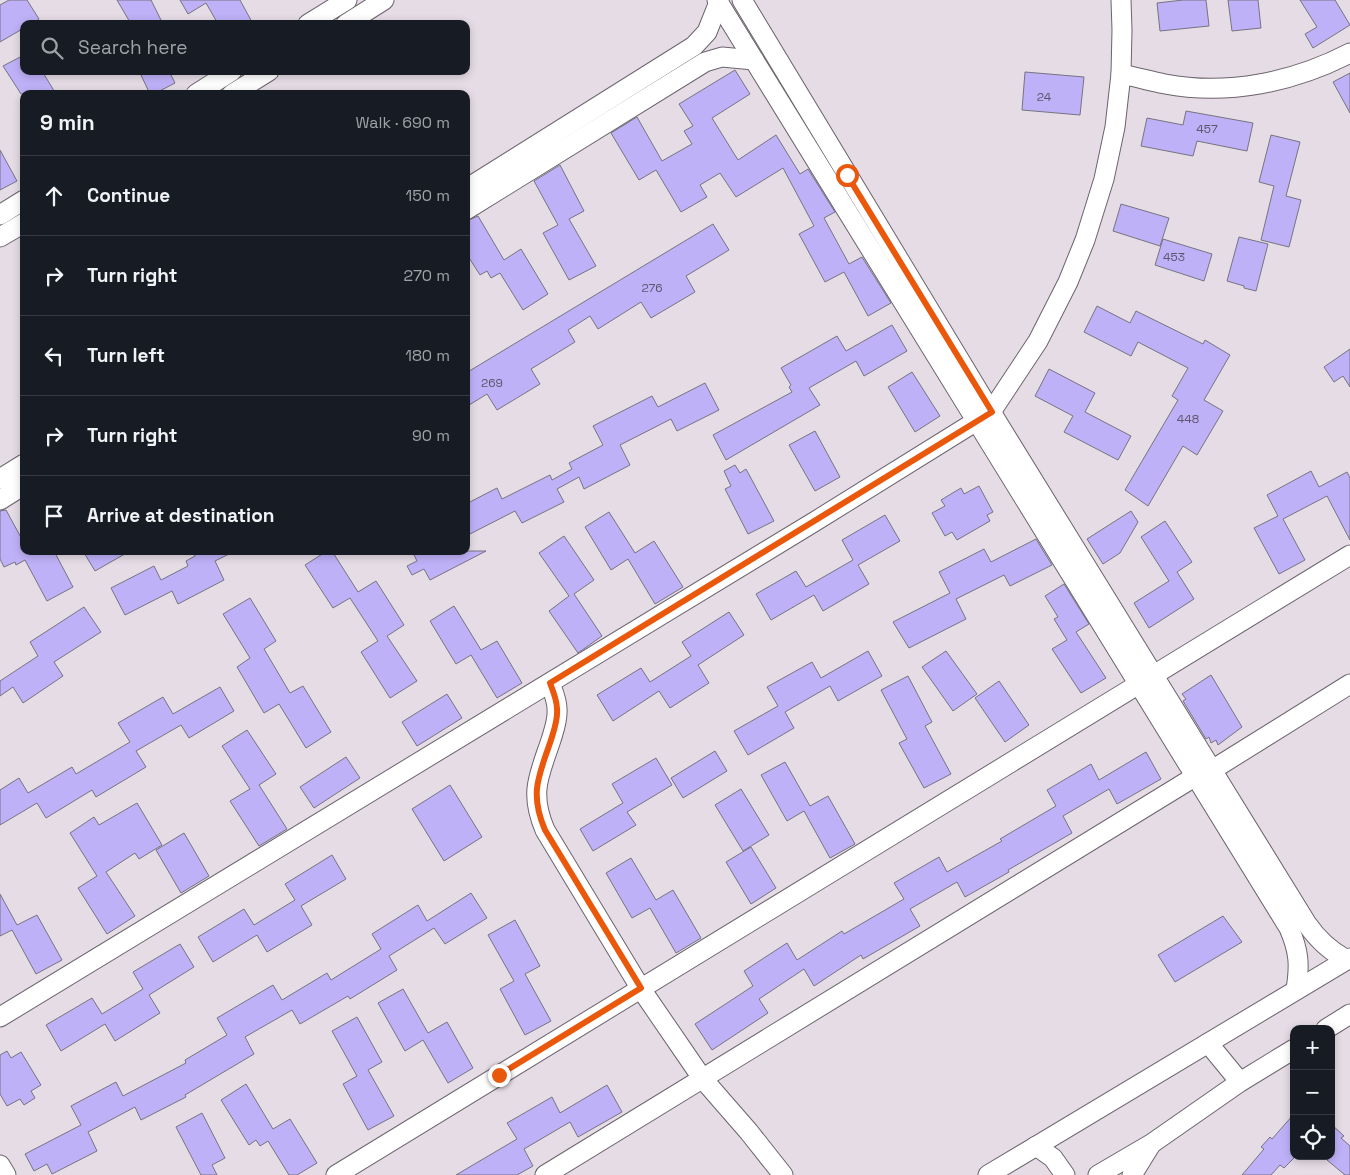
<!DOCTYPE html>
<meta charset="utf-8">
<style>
body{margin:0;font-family:"Space Grotesk",sans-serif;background:#20242c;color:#f1f3f6}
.controls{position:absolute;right:15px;bottom:15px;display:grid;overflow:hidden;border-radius:10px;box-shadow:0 2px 8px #0003}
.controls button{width:45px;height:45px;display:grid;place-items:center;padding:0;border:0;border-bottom:1px solid #363941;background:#171b24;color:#f1f3f6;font:25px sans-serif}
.stop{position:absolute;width:15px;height:15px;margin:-11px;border:4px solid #ea580c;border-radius:50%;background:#fff}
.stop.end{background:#ea580c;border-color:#fff;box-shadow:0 1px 5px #0008}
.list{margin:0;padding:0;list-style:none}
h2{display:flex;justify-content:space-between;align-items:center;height:65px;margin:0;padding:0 20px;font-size:21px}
h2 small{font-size:16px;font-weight:400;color:#9ea1a6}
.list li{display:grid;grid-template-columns:32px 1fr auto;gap:15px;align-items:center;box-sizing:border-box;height:80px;padding:0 20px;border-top:1px solid #363941}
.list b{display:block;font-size:19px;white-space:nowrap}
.list em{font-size:16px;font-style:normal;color:#9ea1a6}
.icon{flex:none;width:28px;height:28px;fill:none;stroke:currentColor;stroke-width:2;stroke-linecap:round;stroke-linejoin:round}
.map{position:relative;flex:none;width:1350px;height:1175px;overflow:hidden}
.search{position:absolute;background:#171b24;box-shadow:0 2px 8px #0003;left:20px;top:20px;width:450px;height:55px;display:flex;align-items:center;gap:12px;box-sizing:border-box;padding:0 18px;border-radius:10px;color:#9ea1a6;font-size:19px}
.panel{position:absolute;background:#171b24;box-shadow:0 2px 8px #0003;left:20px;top:90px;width:450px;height:465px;border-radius:10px}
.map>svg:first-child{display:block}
.building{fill:#bfb1f8;stroke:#76747f}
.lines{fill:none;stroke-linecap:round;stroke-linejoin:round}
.minor-casing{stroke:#6c646d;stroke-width:21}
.minor{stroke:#fff;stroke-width:19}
.route{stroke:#ea580c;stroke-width:6}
.labels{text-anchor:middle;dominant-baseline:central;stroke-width:5;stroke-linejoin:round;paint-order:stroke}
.number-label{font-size:12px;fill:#5e576c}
</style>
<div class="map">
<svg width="1350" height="1175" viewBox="0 0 1350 1175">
<rect width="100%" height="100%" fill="#e5dce6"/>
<g class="building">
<path d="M9,0H27L39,19L31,24H24V28L0,42V5Z"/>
<path d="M117,0H151L163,24H131Z"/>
<path d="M180,0H240L253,24H218L206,3L188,14Z"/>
<path d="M1183,0H1206L1209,26L1160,31L1157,3Z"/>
<path d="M1228,0H1258L1261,28L1232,31Z"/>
<path d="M1300,0H1335L1350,25L1313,48L1305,34L1317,27Z"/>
<path d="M24,55V71H42L56,94H21L3,66Z"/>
<path d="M735,70L750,94L712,118L738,160L776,135L800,174L808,169L835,212L824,218L849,264L862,257L891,303L868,316L844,272L825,282L799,234L814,226L783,168L736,197L720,173L700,185L707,197L681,212L656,170L639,180L611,133L637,117L662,161L692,144L684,131L693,126L679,104Z"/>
<path d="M139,71H169L175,83L154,94H150Z"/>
<path d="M1025,72L1084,77L1080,115L1022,110Z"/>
<path d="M1350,73V113L1333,82Z"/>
<path d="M1186,111L1253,123L1247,151L1197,141L1193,156L1141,146L1147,118L1183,125Z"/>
<path d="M1271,135L1300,142L1286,196L1301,200L1289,247L1261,240L1274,186L1259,182Z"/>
<path d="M0,150L17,181L0,190Z"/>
<path d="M560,165L584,211L569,219L596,266L569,280L543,233L558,225L534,181Z"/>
<path d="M1121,204L1169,218L1160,246L1113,231Z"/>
<path d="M478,216L504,260L521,249L548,294L523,310L500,273L491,278L487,271L480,275L466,253V221Z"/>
<path d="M713,224L729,250L686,276L695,292L651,318L641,302L598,329L590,316L568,330L575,342L531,369L540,384L497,410L487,394L466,407V373Z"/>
<path d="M1239,237L1268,244L1256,291L1244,288V286L1227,281Z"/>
<path d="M1163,239L1212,254L1204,281L1155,265Z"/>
<path d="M1097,306L1130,323L1136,311L1203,344L1205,340L1230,355L1204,400L1223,411L1197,455L1183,446L1148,506L1125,490L1178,400L1172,396L1188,368L1138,342L1131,356L1084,332Z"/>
<path d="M892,325L907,351L864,376L856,361L809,388L820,405L726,460L713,435L792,392L789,387L791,385L781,368L837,336L846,351Z"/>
<path d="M1350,349V387L1343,376L1334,382L1324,367Z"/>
<path d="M1049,369L1095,393L1085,412L1131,436L1118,460L1064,432L1073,416L1035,396Z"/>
<path d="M912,372L940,416L915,432L888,387Z"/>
<path d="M705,383L719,410L677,431L671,419L620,445L630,465L584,489L579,477L557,489L564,502L522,523L515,511L466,536V504L497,488L502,499L550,475L552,480L572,469L569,463L603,445L593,426L652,396L658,407Z"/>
<path d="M815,431L840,477L815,491L789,445Z"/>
<path d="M735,465L740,473L746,469L774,521L748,534L725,489L731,486L724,471Z"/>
<path d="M1311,471L1319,487L1347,472L1350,478V540L1327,496L1283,519L1305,560L1279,574L1254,528L1278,516L1267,495Z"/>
<path d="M979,486L993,512L987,515L990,521L957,540L952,532L945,536L932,513L945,506L941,500L961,488L964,494Z"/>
<path d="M6,510L24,543V551H54L73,587L47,601L25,560L16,565L15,562L4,567L0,559V511Z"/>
<path d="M1131,511L1138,522L1120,553L1103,564L1087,539Z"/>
<path d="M609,512L635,553L654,541L683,587L655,604L628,559L611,570L585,527Z"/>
<path d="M885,515L900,541L858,565L869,584L823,611L814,595L771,620L756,594L796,571L806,587L853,560L842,540Z"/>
<path d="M1165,521L1192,562L1177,572L1194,599L1149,628L1134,603L1169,581L1141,537Z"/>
<path d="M564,536L594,580L574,594L602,636L578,653L549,611L569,596L539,553Z"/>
<path d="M1036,539L1052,565L1010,586L1004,575L956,599L966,619L909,648L893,622L950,593L939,572L984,549L991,562Z"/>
<path d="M83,551H130L95,571Z"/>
<path d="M193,551H235L215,561L224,580L178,604L172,591L125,615L111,588L154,566L161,580L188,566L186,561L195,556Z"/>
<path d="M327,551H332L358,592L376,581L404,625L387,636L417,681L390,698L361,652L378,641L350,598L333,608L305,565Z"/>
<path d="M421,551H486L430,580L424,569L412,575L407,566L417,561L414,555Z"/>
<path d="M1064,584L1089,624L1076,632L1106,678L1081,693L1052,649L1067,640L1054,619L1058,617L1045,596Z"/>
<path d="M250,598L276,641L264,649L290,693L303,686L331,732L306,748L279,704L264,713L237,667L250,658L223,614Z"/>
<path d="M454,606L481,650L497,641L522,683L497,698L471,655L456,664L430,621Z"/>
<path d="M84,607L101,632L54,662L63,676L23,703L13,687L0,696V681L38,656L30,642Z"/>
<path d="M729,612L744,635L698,665L709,683L670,708L659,691L613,721L597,695L641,668L650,682L691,656L682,642Z"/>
<path d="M868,651L882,676L838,701L830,686L785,712L794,728L748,755L734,731L778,706L767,687L812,662L821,678Z"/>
<path d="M946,651L977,694L953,711L922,667Z"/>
<path d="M1211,675L1242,727L1218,745L1216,740L1211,743L1209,737L1206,739L1183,701L1186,699L1182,694Z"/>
<path d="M908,676L932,722L925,726L951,774L924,788L899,743L907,739L881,690Z"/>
<path d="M999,681L1029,725L1005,742L975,698Z"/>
<path d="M220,687L234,711L189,738L181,725L136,751L146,767L96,797L92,790L46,818L37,803L0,825V790L19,778L28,793L72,767L76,774L130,742L118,723L163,697L173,714Z"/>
<path d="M447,694L462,718L417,746L402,722Z"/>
<path d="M247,730L276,774L259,785L287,829L259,846L230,801L250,789L222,746Z"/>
<path d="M715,751L727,771L683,798L671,778Z"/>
<path d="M1146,752L1161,779L1117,804L1109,789L1063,816L1072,833L1008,870L1009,872L965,897L957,882L910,909L920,926L863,959L861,955L814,986L804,969L759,999L768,1013L712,1050L695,1024L753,986L744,971L787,943L797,960L842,931L844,934L904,899L894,883L939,857L947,872L1002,841L1000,839L1056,806L1047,790L1091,764L1099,780Z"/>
<path d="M346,757L360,778L314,808L300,787Z"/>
<path d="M656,758L672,785L627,812L636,825L593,851L580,829L623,803L612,784Z"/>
<path d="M785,762L810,806L828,796L855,844L830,858L804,811L787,821L761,775Z"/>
<path d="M450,785L482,837L444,861L412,809Z"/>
<path d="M741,789L769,835L743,851L715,805Z"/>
<path d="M137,803L162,845L139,859L135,853L106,872L135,916L107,934L78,888L97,876L70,833L94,817L99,825Z"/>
<path d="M184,833L209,876L181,893L156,850Z"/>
<path d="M751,847L776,888L751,904L726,862Z"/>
<path d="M332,855L346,879L301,906L312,925L267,952L257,935L213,962L198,937L244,909L254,925L295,900L285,884Z"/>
<path d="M631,858L656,900L673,890L701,938L676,953L650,908L632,918L606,873Z"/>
<path d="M471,893L487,918L445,944L434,928L389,956L397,970L350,999L348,996L300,1024L292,1010L245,1037L254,1054L185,1095L186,1097L141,1120L135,1107L88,1132L97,1151L52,1174L47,1164L34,1171L25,1154L81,1125L71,1106L116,1082L123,1096L186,1063L185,1060L227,1035L217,1018L273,985L282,1000L327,973L331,980L381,949L372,934L418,905L427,921Z"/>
<path d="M0,894L17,925L37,915L62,960L36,974L12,930L0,936Z"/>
<path d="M1223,916L1242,942L1175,982L1158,955Z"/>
<path d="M515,920L540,966L525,974L551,1021L525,1035L500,989L514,981L488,935Z"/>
<path d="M180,944L194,967L149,995L160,1013L115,1041L105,1024L61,1051L46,1025L92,998L102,1014L143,989L133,972Z"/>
<path d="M403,989L428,1033L447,1022L473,1068L448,1083L423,1040L405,1051L378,1003Z"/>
<path d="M357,1017L382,1062L368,1070L394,1116L368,1130L343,1084L357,1076L332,1031Z"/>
<path d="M7,1051L11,1058L21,1052L41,1085L31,1091L35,1098L24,1105L20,1099L7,1106L0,1094V1055Z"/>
<path d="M246,1084L273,1129L290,1119L317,1163L297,1175H289L268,1141L260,1146L256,1140L249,1145L221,1100Z"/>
<path d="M607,1085L622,1112L578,1137L570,1122L524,1149L533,1166L517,1175H456L517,1139L507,1123L552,1097L560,1113Z"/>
<path d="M202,1113L225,1158L212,1165L217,1175H201L176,1127Z"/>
<path d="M1294,1114V1158L1284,1168L1280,1165L1271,1175H1242L1264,1149L1261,1147L1270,1137L1272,1139Z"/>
<path d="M1331,1124L1344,1136L1341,1138L1350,1146V1175H1345L1327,1160L1331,1156Z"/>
</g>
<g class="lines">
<defs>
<g id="minor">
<path d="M717,0L1289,928C1299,951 1300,965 1296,989"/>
<path d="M742,0L991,412L1307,924C1318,940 1330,951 1347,960"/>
<path d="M308,24L347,0"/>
<path d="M346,24L384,0"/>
<path d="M1121,74C1136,77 1150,81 1165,84C1228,96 1294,82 1350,53"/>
<path d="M196,94L232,71"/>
<path d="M232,94L269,71"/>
<path d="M466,189L694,46L707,32L719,2"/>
<path d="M466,210L705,62L722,57L754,60"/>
<path d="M0,215L24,200"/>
<path d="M0,237L24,223"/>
<path d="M0,479L24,464"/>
<path d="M0,500L24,485"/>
<path d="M550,683C553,691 557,700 557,709C558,720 554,730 551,740C539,776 529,792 545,830L641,989L702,1078L749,1132L783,1175"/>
<path d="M1212,770L1350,684"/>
<path d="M0,1017L814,522L991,412L1038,341L1068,282L1085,240L1104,179L1115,127L1121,74L1122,30L1121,0"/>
<path d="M1326,1029L1350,1014"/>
<path d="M1208,1043L1240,1082"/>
<path d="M1036,1146L1053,1158L1065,1175"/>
<path d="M0,1165L6,1175"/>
<path d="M336,1175L1350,555"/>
<path d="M545,1175L1196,776"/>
<path d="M988,1175L1350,958"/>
<path d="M1098,1175L1151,1144L1240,1082L1294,1049"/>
<path d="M1132,1175L1150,1146"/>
</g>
</defs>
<use href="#minor" class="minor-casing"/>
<use href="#minor" class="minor"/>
</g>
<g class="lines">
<path class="route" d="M499,1075L641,988L545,830C529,792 539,776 551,740C554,730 558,720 557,709C557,700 553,691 550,683L992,412L847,175"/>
</g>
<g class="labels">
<g class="number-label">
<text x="1044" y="97">24</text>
<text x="1207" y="129">457</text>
<text x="1174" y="257">453</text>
<text x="652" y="288">276</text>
<text x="492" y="383">269</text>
<text x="1188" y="419">448</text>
</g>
</g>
</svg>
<div class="controls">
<button>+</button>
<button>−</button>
<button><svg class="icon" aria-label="locate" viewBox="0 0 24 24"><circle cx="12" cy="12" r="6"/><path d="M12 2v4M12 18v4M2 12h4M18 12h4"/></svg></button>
</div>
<div class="stop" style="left:847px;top:175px"></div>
<div class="stop end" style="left:499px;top:1075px"></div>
<div class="search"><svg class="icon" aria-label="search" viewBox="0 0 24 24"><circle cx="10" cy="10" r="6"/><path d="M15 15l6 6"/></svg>Search here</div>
<section class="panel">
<h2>9 min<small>Walk · 690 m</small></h2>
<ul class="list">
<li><svg class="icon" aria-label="ahead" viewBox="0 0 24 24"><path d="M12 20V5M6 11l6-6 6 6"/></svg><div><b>Continue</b></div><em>150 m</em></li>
<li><svg class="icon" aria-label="right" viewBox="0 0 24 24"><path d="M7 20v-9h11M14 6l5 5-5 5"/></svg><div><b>Turn right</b></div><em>270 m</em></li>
<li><svg class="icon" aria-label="left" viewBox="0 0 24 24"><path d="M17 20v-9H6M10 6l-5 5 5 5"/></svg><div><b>Turn left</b></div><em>180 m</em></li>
<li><svg class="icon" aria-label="right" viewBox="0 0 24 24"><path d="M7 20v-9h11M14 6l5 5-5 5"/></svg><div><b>Turn right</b></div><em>90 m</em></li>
<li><svg class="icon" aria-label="arrive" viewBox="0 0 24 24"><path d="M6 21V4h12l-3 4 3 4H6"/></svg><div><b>Arrive at destination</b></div></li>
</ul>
</section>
</div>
